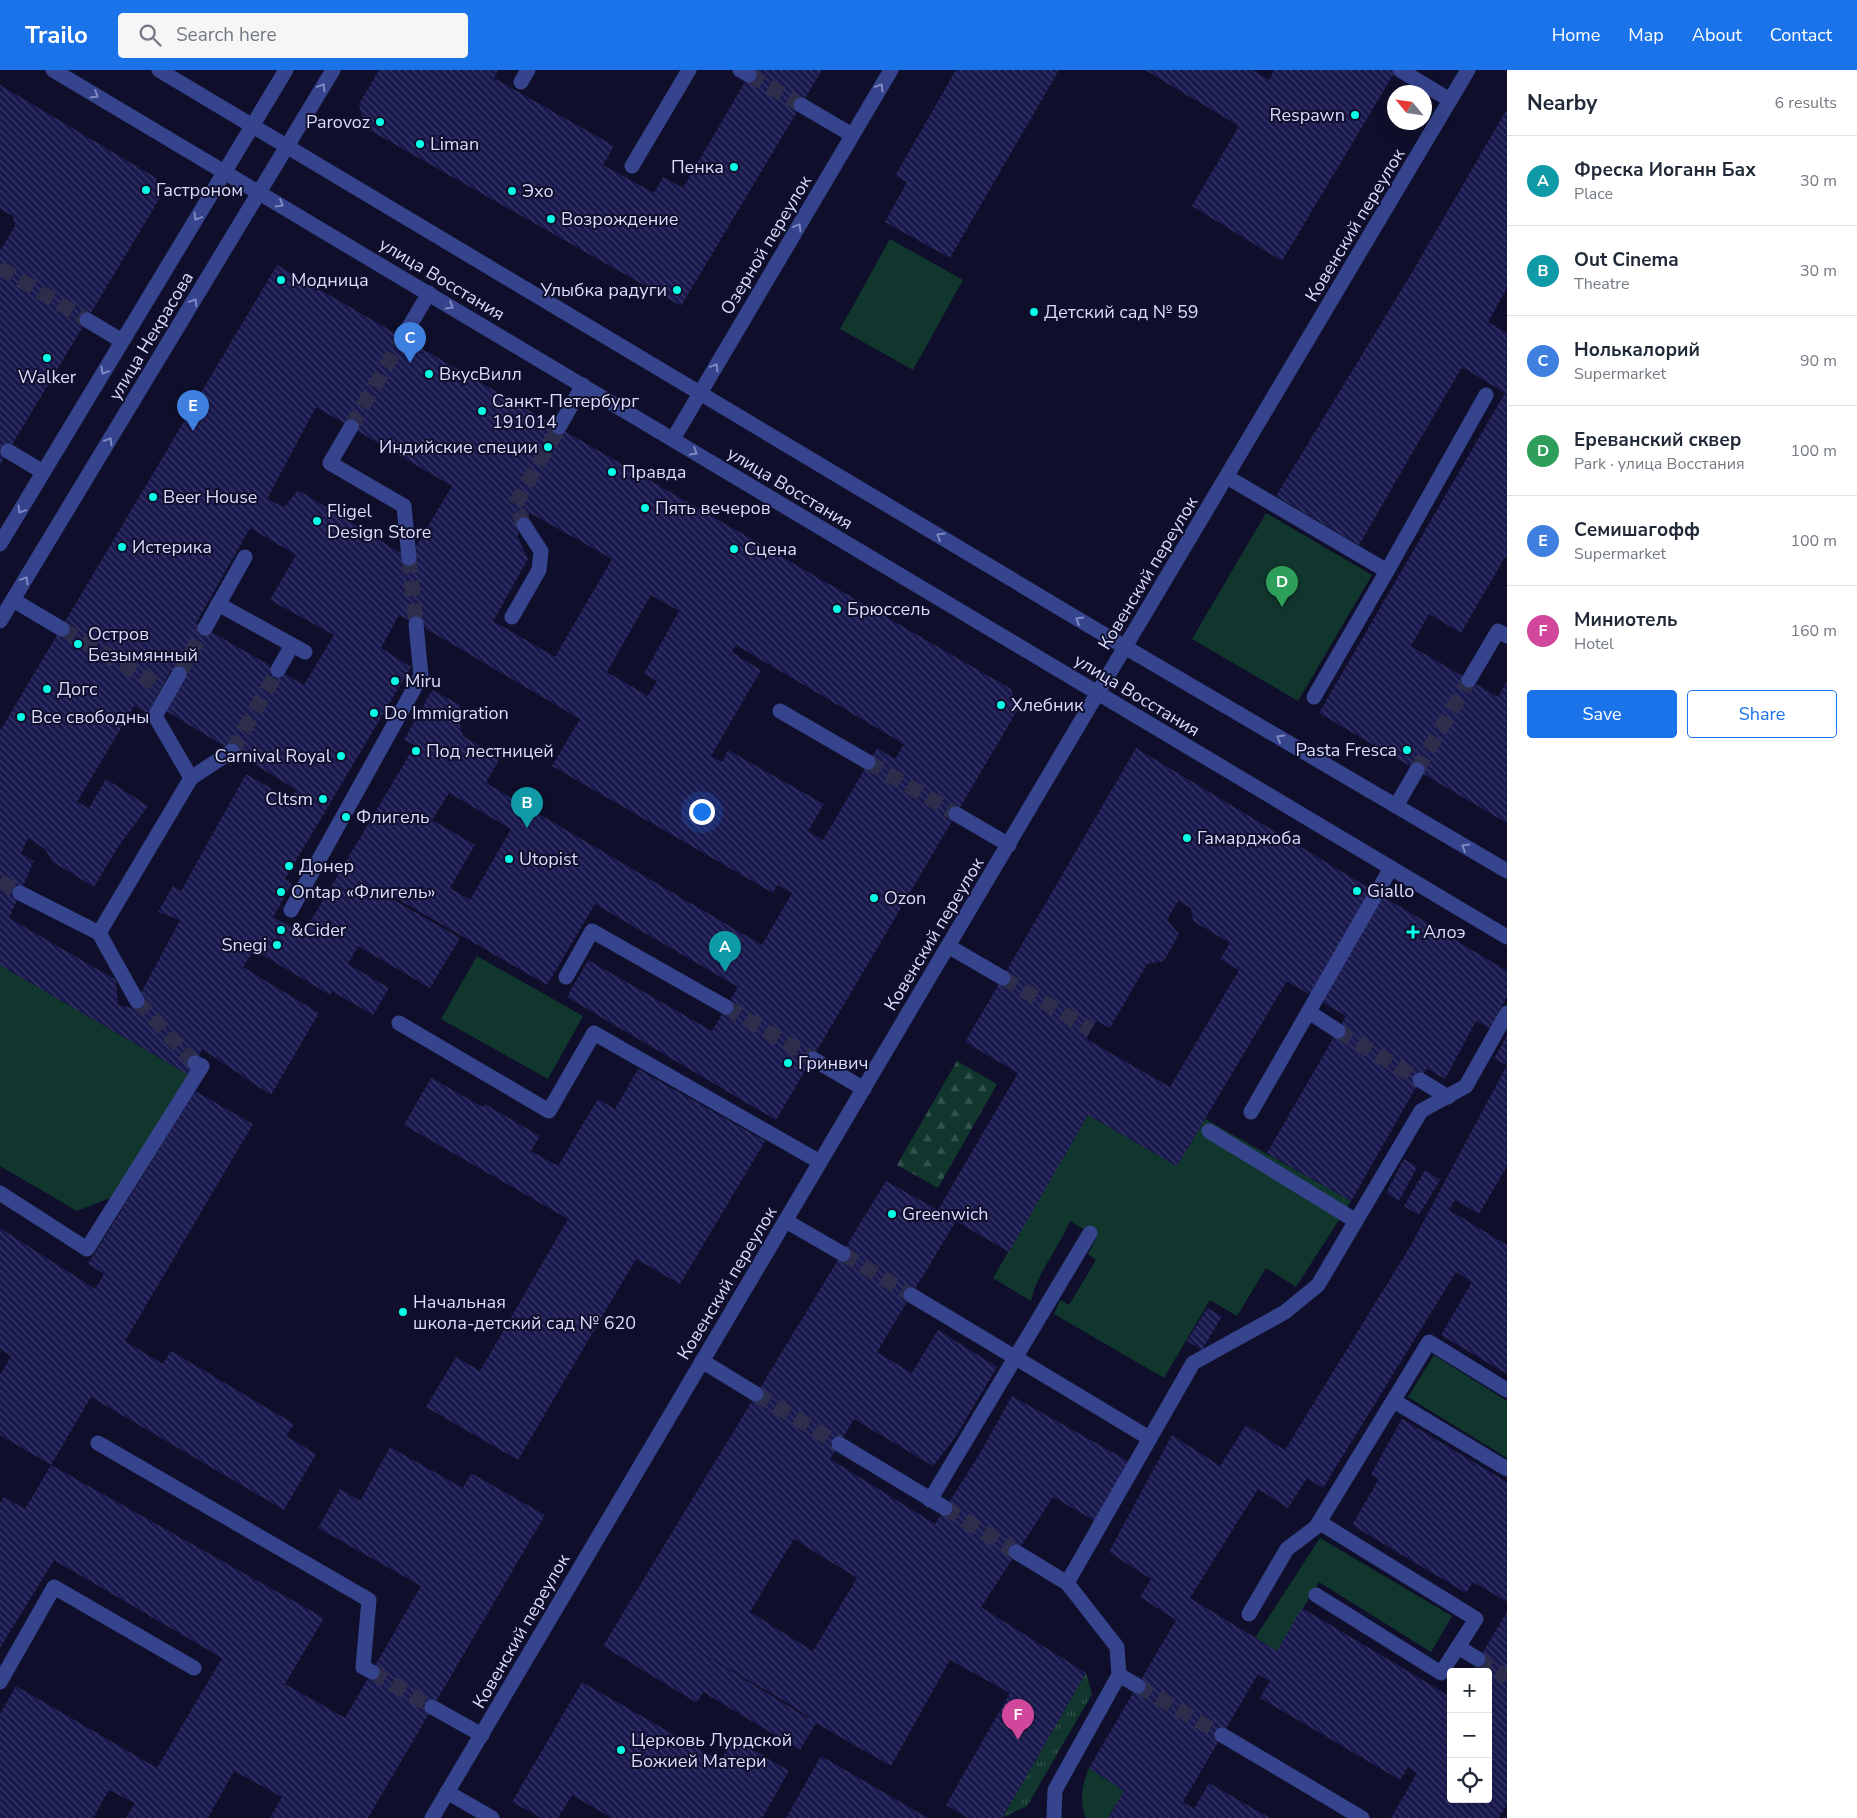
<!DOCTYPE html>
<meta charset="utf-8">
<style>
body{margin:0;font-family:"Nunito Sans",sans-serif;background:#f6f6f7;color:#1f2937}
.controls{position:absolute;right:15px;bottom:15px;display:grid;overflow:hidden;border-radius:5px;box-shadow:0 5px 20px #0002}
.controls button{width:45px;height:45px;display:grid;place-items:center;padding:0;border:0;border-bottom:1px solid #e0e1e3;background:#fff;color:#1f2937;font:25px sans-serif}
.compass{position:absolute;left:1387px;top:15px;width:45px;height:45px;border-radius:50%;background:#fff;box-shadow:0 5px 20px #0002;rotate:299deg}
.you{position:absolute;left:701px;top:741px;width:18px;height:18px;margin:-12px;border:4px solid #fff;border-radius:50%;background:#1a73e8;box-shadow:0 0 0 8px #1a73e833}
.badge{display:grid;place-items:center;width:32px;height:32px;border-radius:50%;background:#1a73e8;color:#fff;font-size:16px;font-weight:700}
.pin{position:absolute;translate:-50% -41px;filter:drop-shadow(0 1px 2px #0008)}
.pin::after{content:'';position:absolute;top:26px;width:18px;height:15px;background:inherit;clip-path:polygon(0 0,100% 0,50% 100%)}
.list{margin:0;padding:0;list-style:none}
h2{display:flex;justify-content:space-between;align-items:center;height:65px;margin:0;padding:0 20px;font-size:21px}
h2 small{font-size:16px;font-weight:400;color:#747a83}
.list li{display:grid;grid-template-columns:32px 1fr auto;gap:15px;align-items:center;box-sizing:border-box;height:90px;padding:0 20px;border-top:1px solid #e0e1e3}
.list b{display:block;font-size:19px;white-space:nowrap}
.list p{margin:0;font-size:16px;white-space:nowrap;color:#747a83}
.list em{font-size:16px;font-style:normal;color:#747a83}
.actions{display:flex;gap:10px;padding:15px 20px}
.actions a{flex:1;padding:11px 0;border:1px solid #1a73e8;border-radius:5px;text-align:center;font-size:18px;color:#1a73e8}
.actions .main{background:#1a73e8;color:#fff}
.icon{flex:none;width:28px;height:28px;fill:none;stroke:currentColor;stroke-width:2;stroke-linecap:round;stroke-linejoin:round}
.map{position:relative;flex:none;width:1507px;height:1748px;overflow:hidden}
header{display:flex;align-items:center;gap:30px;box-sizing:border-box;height:70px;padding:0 25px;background:#1a73e8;color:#fff}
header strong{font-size:24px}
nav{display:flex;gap:28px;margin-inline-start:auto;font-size:18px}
.search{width:350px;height:45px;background:#f6f6f7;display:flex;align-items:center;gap:12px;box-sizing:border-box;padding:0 18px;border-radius:5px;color:#747a83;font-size:19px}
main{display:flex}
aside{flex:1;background:#fff}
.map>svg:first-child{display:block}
.grass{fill:url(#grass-tufts)}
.forest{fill:url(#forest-firs)}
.green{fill:#11362d}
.building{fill:url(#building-back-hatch);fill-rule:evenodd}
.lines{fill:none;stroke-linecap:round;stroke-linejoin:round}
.minor-tunnel{stroke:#2d2e4b;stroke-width:15;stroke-dasharray:15 8;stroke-linecap:butt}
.minor{stroke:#36448e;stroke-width:15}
.oneway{stroke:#7f88c1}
.poi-dot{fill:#05ffe7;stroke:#0f0f2b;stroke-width:2}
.labels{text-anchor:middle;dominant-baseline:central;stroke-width:4;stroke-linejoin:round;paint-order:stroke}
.poi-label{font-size:18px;fill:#d9dcff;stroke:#0f0f2b;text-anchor:start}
.street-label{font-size:18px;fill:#d9dcff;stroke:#0f0f2b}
</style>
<header>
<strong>Trailo</strong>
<div class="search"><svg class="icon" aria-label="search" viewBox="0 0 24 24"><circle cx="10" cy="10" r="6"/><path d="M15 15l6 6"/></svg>Search here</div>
<nav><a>Home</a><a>Map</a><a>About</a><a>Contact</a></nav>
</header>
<main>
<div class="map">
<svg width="1507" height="1748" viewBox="0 0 1507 1748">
<defs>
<pattern id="grass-tufts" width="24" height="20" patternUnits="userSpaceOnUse" patternTransform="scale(1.25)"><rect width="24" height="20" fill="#11362d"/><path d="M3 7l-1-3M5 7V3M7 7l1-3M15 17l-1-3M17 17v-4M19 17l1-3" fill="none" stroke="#33524c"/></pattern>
<pattern id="forest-firs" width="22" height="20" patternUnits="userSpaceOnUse" patternTransform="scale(1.25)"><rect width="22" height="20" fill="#11362d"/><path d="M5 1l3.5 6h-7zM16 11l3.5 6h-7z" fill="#33524c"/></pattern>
<pattern id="building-back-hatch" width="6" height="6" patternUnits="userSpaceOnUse" patternTransform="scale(1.25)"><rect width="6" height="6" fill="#19194e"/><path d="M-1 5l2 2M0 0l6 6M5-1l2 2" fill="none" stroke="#3a3a69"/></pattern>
</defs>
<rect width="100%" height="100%" fill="#0f0f2b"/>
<path class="grass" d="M1086,1603L1092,1624L1027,1736L1002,1748Z"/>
<path class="forest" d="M957,991L997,1014L938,1118L897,1095Z"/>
<g class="green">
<path d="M890,169L963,210L913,300L840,259Z"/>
<path d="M1266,443L1372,505L1298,631L1192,569Z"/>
<path d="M477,886L583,946L548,1009L441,949Z"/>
<path d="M0,895L189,1005L112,1127L77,1141L0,1096Z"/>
<path d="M1088,1045L1177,1096L1205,1049L1351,1131L1296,1217L1266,1198L1237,1246L1210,1230L1164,1308L1054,1244L1060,1230L1069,1235L1096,1190L1088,1184L1097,1167L1070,1151C1059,1178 1037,1203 1031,1231L993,1208Z"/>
<path d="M1434,1285L1507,1331V1388L1408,1327Z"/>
<path d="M1320,1468L1452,1546L1431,1582L1319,1512L1277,1581L1255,1568Z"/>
<path d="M1089,1698L1124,1721L1108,1748H1086C1079,1731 1082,1715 1089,1698Z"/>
</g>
<g class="building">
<path d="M379,0H498L494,8L614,76L603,95L654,123L663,107L683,118L752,0H822L681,236L364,57L359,34Z"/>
<path d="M956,0H1059L950,188L885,152L907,112L895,106Z"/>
<path d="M1145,0H1252L1269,10L1274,0H1396L1282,191L1192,136L1239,56Z"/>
<path d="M0,15L156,108L161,126L0,395V181L15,156L13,146L0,139Z"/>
<path d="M1507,39V218L1488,252L1507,263V489L1505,487L1461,563L1429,544L1411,576L1498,627L1507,611V753L1319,643L1505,323L1462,297L1359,475L1276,426L1410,206Z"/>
<path d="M277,195L1011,619L1018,639L776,1050L567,927L588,890L712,961L738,917L595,834L547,915L389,824L387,826L460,868L430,918L358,876L348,894L389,918L373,945L332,921L330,925L254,880L243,897L319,943L271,1025L202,979L189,1005L0,895V661ZM316,337L452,416L409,488L298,420L284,437L267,429ZM530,443L612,489L555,587L493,551L528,489L517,466ZM250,458L296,485L270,530L334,565L304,615L196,553ZM651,525L679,541L644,604L657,611L648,626L607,602ZM399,545L425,558L580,649L552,696L773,823L777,815L792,823L762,875L486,713L500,688L463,666L459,650L460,635L432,620L404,670L415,675L303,864L273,847L292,814L285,809L411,597L381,578ZM736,575L904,674L895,689L877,678L823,770L808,761L824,734L728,680L722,692L711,686L761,600L732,582ZM171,600L185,608L166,641L297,720L290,729L246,704L181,821L173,816L158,842L180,850L133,938L118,935L116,910L9,848L34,791L21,784L28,768L45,779L53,792L94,817L118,777L148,736L106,709L89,738L77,732L134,636L148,643ZM449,723L511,759L470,830L450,818L475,775L432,750Z"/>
<path d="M1136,678L1507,901V926L1490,958L1476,951L1445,1009L1427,998L1351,1131L1267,1083L1346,946L1287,911L1177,1096L1088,1045L1009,1182L956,1151L877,1282L912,1303L938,1260L997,1297L954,1369L933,1396L854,1349L830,1389L935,1454L979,1385L1012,1326L1128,1391L1095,1451L1053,1427L981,1537L1086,1603L1002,1748H968L946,1735L1010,1623L950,1590L891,1696L816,1653L800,1680L703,1622L697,1633L603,1576L886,1111L938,1140L1018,1003L965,972ZM1178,831L1191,838L1193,851L1230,873L1220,889L1239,900L1170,1017L1086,969L1096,951L1110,958L1147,894L1164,891L1179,864L1167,850ZM794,1469L857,1508L813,1581L750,1542ZM678,1569L786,1632L810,1648V1649Z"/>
<path d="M1507,965V1096L1479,1144L1455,1130L1449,1140L1507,1175V1304L1441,1265L1472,1212L1456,1202L1323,1418L1307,1408L1288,1438L1258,1419L1190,1528L1277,1581L1302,1538L1451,1627V1729H1488V1602H1471L1507,1542V1734L1499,1748H1391L1417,1703L1408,1697L1400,1710L1260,1628L1270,1611L1258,1604L1183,1732L1194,1739L1209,1713L1270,1748H1108L1124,1721L1089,1698L1176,1550L1140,1527L1151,1509L1109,1482L1172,1365L1220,1396L1246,1355L1285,1380L1411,1175L1507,995L1494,989Z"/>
<path d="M638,999L765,1071L680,1214L636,1189L518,1390L426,1337L456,1287L480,1301L568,1149L404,1055L431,1008L483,1037L485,1034L540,1066L531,1081L558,1096L598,1029L615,1039Z"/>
<path d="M195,1021L253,1054L125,1271L163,1294L171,1281L294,1354L286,1366L316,1384L284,1440L91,1327L51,1395L0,1365V1305L11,1286L0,1279V1158L95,1219L104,1204L88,1194Z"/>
<path d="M1404,1089L1417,1097L1399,1131L1386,1123Z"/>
<path d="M1425,1100L1440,1110L1419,1145L1404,1136Z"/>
<path d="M1207,1238L1222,1246L1202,1280L1187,1271Z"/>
<path d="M1402,1349L1507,1412V1532L1473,1512L1466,1523L1352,1455L1379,1409L1371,1404Z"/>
<path d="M390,1377L463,1418L471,1403L545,1445L368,1748H270L282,1727L234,1701L208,1748H126L135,1733L109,1720L93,1748H0V1644L16,1616L157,1698L222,1588L54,1490L0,1578V1433L4,1427L25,1439L51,1395L324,1548L285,1614L345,1648L421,1516L318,1458L340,1419L360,1431Z"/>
<path d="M582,1612L720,1691L734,1668L789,1701L762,1748H612L572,1725L558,1748H541L512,1732Z"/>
<path d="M821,1686L928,1748H786Z"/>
</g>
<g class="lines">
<g class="minor-tunnel">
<path d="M749,5L801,35"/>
<path d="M0,198L87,250"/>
<path d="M351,357L403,267"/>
<path d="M524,455L515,435L559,357"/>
<path d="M409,488L416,554"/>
<path d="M62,559L162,617"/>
<path d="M179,604L205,558"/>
<path d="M232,681L278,600"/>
<path d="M868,692L956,744"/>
<path d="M1417,700L1469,610"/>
<path d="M0,811L20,823"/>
<path d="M1003,908L1091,960"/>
<path d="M137,931L195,993"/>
<path d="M726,937L813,989"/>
<path d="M1338,961L1420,1010"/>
<path d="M843,1184L911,1225"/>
<path d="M756,1324L839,1374"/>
<path d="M945,1438L1016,1482"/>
<path d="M1478,1589L1507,1607"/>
<path d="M372,1602L432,1637"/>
<path d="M1138,1616L1222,1665"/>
</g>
<g class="minor">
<path d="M53,0L1507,867"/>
<path d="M159,0L1125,577L1507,801"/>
<path d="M740,0L749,5"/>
<path d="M1400,0L1450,30"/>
<path d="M521,12L528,0"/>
<path d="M801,35L852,65"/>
<path d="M632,96L689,0"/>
<path d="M87,250L122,271"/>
<path d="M403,267L429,223"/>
<path d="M351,357L330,393L404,436L409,488"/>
<path d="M559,357L583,315"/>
<path d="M673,369L891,0"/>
<path d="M8,381L43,402"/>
<path d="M1227,407L1387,501L1486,325"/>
<path d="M0,474L286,0"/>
<path d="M13,530L62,559"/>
<path d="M218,534L305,582"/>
<path d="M512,547L539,500L541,481L524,455"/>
<path d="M0,551L333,0"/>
<path d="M205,558L245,487"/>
<path d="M278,600L292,575"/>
<path d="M1469,610L1498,561L1507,566"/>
<path d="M1314,627L1387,501"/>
<path d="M780,641L868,692"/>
<path d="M191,708L232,681"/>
<path d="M1396,736L1417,700"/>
<path d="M956,744L1009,775"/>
<path d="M20,823L99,863L137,931"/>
<path d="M291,840L421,606L416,554"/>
<path d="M99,863L191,708L155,646L179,604"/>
<path d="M948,876L1003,908"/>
<path d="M566,907L592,861L726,937"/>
<path d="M1309,942L1338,961"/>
<path d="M399,953L549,1041L594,963L820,1092"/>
<path d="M813,989L864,1019"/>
<path d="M1420,1010L1448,1027"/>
<path d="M1251,1042L1391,798"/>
<path d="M1209,1061L1356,1151"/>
<path d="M0,1123L87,1179L202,996L195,993"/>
<path d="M786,1151L843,1184"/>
<path d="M911,1225L1149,1368"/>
<path d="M702,1291L756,1324"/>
<path d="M1394,1331L1507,1399"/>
<path d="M98,1373L369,1530L363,1597L372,1602"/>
<path d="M839,1374L945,1438"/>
<path d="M930,1430L1090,1163"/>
<path d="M1016,1482L1067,1513L1193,1293L1285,1242L1318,1215L1421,1041L1466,1016L1507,943"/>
<path d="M1316,1525L1441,1603L1476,1549L1319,1452"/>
<path d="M1249,1544L1287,1479L1316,1457L1429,1272L1507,1320"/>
<path d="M1458,1577L1478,1589"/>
<path d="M1119,1605L1138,1616"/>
<path d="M0,1612L54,1517L194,1598"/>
<path d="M432,1637L482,1665"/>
<path d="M1222,1665L1362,1748"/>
<path d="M447,1722L492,1748"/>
<path d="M432,1748L1097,624L1468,0"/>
<path d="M1054,1748L1055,1720L1119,1605L1117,1577L1067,1513"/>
</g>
</g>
<defs><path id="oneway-chevron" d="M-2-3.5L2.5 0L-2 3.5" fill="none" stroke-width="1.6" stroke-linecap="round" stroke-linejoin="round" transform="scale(1.25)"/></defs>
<g class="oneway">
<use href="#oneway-chevron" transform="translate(322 17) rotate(-59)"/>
<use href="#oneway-chevron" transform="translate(880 17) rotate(-59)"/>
<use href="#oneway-chevron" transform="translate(95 25) rotate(30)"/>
<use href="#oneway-chevron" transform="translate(280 134) rotate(31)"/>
<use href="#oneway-chevron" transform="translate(197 147) rotate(121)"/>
<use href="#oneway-chevron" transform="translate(798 157) rotate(-59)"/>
<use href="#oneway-chevron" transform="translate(194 232) rotate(-59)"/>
<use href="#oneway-chevron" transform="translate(450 236) rotate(31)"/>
<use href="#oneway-chevron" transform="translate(715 297) rotate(-59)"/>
<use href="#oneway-chevron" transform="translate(104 301) rotate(121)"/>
<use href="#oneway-chevron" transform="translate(109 371) rotate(-59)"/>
<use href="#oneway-chevron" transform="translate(694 382) rotate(31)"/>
<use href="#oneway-chevron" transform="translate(21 440) rotate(121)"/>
<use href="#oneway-chevron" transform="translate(940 466) rotate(-149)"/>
<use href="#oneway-chevron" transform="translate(25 510) rotate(-59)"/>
<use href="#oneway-chevron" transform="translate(1079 550) rotate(-149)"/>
<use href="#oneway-chevron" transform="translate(1280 668) rotate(-150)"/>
<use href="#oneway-chevron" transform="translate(1465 777) rotate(-150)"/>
</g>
<g class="poi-dot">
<circle cx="1355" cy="45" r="5"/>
<circle cx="380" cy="52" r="5"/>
<circle cx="420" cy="74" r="5"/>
<circle cx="734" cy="97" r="5"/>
<circle cx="146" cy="120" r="5"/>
<circle cx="512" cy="121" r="5"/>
<circle cx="551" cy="149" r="5"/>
<circle cx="281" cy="210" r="5"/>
<circle cx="677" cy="220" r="5"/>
<circle cx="1034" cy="242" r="5"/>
<circle cx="47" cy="288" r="5"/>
<circle cx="429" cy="304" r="5"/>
<circle cx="482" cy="341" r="5"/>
<circle cx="548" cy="377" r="5"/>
<circle cx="612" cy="402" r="5"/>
<circle cx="153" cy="427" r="5"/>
<circle cx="645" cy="438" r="5"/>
<circle cx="317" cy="451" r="5"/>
<circle cx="122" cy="477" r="5"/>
<circle cx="734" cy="479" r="5"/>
<circle cx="837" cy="539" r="5"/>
<circle cx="78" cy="574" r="5"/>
<circle cx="395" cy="611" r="5"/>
<circle cx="47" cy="619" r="5"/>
<circle cx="1001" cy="635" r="5"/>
<circle cx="374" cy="643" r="5"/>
<circle cx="21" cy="647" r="5"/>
<circle cx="1407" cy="680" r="5"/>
<circle cx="416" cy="681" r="5"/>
<circle cx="341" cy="686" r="5"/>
<circle cx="323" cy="729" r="5"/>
<circle cx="346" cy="747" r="5"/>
<circle cx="1187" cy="768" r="5"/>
<circle cx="509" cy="789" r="5"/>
<circle cx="289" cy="796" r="5"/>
<circle cx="1357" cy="821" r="5"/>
<circle cx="281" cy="822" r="5"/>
<circle cx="874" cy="828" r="5"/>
<circle cx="281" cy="860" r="5"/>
<path d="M1410.5 854.5h5v5h5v5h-5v5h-5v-5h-5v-5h5z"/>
<circle cx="277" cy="875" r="5"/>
<circle cx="788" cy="993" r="5"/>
<circle cx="892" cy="1144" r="5"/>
<circle cx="403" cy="1242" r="5"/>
<circle cx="621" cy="1680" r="5"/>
</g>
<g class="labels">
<g class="poi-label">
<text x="1345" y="45" text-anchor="end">Respawn</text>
<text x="370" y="52" text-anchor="end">Parovoz</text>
<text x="430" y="74">Liman</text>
<text x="724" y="97" text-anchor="end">Пенка</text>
<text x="156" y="120">Гастроном</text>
<text x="522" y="121">Эхо</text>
<text x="561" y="149">Возрождение</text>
<text x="291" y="210">Модница</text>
<text x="667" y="220" text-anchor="end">Улыбка радуги</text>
<text x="1044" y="242">Детский сад № 59</text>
<text x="439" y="304">ВкусВилл</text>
<text x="47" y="307" text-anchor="middle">Walker</text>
<text x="492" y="331">Санкт-Петербург<tspan x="492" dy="21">191014</tspan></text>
<text x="538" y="377" text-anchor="end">Индийские специи</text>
<text x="622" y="402">Правда</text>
<text x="163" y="427">Beer House</text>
<text x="655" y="438">Пять вечеров</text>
<text x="327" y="441">Fligel<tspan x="327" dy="21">Design Store</tspan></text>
<text x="132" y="477">Истерика</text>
<text x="744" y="479">Сцена</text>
<text x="847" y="539">Брюссель</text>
<text x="88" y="564">Остров<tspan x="88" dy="21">Безымянный</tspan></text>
<text x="405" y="611">Miru</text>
<text x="57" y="619">Догс</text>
<text x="1011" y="635">Хлебник</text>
<text x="384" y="643">Do Immigration</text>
<text x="31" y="647">Все свободны</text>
<text x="1397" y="680" text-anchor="end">Pasta Fresca</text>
<text x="426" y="681">Под лестницей</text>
<text x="331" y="686" text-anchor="end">Carnival Royal</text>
<text x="313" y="729" text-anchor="end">Cltsm</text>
<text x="356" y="747">Флигель</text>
<text x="1197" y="768">Гамарджоба</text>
<text x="519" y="789">Utopist</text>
<text x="299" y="796">Донер</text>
<text x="1367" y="821">Giallo</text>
<text x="291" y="822">Ontap «Флигель»</text>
<text x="884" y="828">Ozon</text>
<text x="291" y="860">&amp;Cider</text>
<text x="1423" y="862">Алоэ</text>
<text x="267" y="875" text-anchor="end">Snegi</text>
<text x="798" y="993">Гринвич</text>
<text x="902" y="1144">Greenwich</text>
<text x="413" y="1232">Начальная<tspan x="413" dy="21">школа-детский сад № 620</tspan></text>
<text x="631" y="1670">Церковь Лурдской<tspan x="631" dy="21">Божией Матери</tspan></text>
</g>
<g class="street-label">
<text transform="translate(1355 155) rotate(-59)">Ковенский переулок</text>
<text transform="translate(766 175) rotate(-59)">Озерной переулок</text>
<text transform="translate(442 209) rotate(31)">улица Восстания</text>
<text transform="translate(151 266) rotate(-59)">улица Некрасова</text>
<text transform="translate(790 418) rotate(31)">улица Восстания</text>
<text transform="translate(1148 503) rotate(-59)">Ковенский переулок</text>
<text transform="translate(1137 625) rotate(31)">улица Восстания</text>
<text transform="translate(934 864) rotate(-59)">Ковенский переулок</text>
<text transform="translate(727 1213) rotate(-59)">Ковенский переулок</text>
<text transform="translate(521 1561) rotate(-60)">Ковенский переулок</text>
</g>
</g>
</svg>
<div class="controls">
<button>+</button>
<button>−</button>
<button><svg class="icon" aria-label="locate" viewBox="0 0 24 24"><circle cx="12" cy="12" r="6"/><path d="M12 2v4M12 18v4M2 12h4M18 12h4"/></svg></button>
</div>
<svg class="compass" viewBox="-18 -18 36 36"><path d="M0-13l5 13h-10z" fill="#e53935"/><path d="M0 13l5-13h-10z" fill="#747a83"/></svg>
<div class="you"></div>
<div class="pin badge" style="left:725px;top:902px;background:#0f9aa8">A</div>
<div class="pin badge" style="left:527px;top:758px;background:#0f9aa8">B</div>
<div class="pin badge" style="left:410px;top:293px;background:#3f7fe0">C</div>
<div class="pin badge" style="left:1282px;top:537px;background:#2e9e5b">D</div>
<div class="pin badge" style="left:193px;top:361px;background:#3f7fe0">E</div>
<div class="pin badge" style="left:1018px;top:1670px;background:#d1479c">F</div>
</div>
<aside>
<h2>Nearby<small>6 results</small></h2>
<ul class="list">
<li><span class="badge" style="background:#0f9aa8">A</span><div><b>Фреска Иоганн Бах</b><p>Place</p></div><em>30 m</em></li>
<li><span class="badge" style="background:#0f9aa8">B</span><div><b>Out Cinema</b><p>Theatre</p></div><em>30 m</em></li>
<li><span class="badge" style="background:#3f7fe0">C</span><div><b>Нолькалорий</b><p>Supermarket</p></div><em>90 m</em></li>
<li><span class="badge" style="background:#2e9e5b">D</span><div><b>Ереванский сквер</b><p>Park · улица Восстания</p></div><em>100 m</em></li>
<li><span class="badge" style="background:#3f7fe0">E</span><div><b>Семишагофф</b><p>Supermarket</p></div><em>100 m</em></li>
<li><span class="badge" style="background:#d1479c">F</span><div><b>Миниотель</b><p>Hotel</p></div><em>160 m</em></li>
</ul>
<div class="actions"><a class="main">Save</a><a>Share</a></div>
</aside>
</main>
